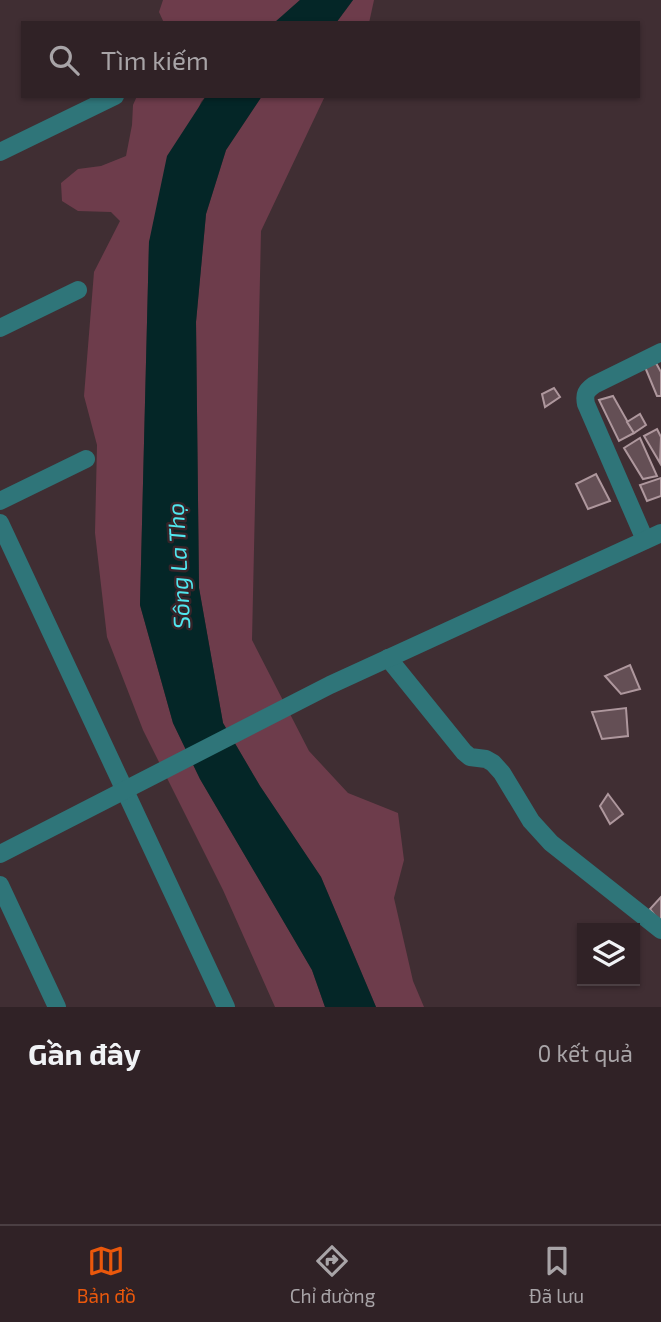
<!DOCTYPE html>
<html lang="vi">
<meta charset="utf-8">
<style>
body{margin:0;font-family:"Exo 2",sans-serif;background:#382a2e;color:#f1f3f6}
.controls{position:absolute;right:21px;bottom:21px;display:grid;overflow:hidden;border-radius:0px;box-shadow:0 2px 5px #0004}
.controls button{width:63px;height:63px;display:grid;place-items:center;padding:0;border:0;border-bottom:2px solid #4b3f43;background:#302226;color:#f1f3f6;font:35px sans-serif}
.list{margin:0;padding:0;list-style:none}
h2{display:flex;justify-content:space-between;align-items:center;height:91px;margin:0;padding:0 28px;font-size:30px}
h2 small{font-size:23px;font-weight:400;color:#a8a4a7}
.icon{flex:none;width:38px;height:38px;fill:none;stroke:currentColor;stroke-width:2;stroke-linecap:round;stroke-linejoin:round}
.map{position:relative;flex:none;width:661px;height:1007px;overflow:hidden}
.search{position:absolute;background:#302226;box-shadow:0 2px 5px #0004;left:21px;right:21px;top:21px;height:77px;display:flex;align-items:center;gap:18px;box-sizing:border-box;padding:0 24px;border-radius:0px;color:#a8a4a7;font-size:26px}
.sheet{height:217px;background:#302226}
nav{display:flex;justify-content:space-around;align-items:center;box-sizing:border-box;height:98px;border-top:2px solid #4b3f43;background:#302226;font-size:19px;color:#a8a4a7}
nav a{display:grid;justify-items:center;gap:4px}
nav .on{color:#ea580c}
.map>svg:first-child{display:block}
.green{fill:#6d3c4b}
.water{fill:#042627}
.building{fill:#644f55;stroke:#ae979d;stroke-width:2}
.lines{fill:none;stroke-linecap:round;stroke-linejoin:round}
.minor{stroke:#2f7579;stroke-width:18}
.labels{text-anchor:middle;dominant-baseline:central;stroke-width:5;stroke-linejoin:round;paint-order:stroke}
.water-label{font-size:23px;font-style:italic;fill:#50e6ee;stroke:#362429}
</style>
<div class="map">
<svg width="661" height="1007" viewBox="0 0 661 1007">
<rect width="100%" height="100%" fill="#402e33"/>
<g class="green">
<path d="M163,0H300L274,23H164L159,12Z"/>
<path d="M353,0H374L369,23H336Z"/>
<path d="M137,96H206L201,102L149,242L140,605L173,723L200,779L312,970L325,1007H275L223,890L143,730L107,637L95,533L97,445L84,396L94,272L120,221L111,212L78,211L62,201L61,183L78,169L101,166L126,156L132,125L133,105Z"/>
<path d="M262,96H325L261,231L252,640L309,751L348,793L398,813L404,860L394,898L413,981L424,1007H376L321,877L260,786L223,723L199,588L196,322L206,214L226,150Z"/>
</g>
<g class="water">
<path d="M300,0H353L336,23H274Z"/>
<path d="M206,96H262L226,150L206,214L196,322L199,588L223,723L260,786L321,877L376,1007H325L312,970L200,779L173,723L140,605L149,242L167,156Z"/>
</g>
<g class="building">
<path d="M656,363L661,372V396H657L645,367Z"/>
<path d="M554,388L560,397L545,407L542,394Z"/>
<path d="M613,396L634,433L619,441L599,400Z"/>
<path d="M640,414L646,425L634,433L627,422Z"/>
<path d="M657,429L661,437L660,463L644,436Z"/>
<path d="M640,438L657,476L643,479L624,448Z"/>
<path d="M596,474L610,501L588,509L576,484Z"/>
<path d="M661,478V496L647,501L640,485Z"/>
<path d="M630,665L640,689L621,694L605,676Z"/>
<path d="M626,708L628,736L602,739L592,712Z"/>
<path d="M608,794L623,814L610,824L600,806Z"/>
<path d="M661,897V923L650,909Z"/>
</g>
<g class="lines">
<g class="minor">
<path d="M0,152L115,96"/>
<path d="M0,328L78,290"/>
<path d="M0,501L86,459"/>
<path d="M0,523L226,1007"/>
<path d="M645,540L586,404C584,394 586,391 594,385L661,352"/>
<path d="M388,658L464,752L470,757L486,759L493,763L502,773L531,821L551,843L661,930"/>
<path d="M0,854L330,685L661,533"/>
<path d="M0,885L57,1007"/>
</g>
</g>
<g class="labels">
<g class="water-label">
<text transform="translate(178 566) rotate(-93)">Sông La Thọ</text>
</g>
</g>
</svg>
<div class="controls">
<button><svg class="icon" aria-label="layers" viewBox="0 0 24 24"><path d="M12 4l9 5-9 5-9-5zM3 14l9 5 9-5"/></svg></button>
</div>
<div class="search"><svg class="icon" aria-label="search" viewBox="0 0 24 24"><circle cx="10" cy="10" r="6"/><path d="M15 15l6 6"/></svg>Tìm kiếm</div>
</div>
<section class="sheet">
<h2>Gần đây<small>0 kết quả</small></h2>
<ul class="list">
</ul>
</section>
<nav>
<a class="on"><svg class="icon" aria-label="map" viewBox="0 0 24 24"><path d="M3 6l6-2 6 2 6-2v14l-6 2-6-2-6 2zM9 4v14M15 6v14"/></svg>Bản đồ</a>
<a><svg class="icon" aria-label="directions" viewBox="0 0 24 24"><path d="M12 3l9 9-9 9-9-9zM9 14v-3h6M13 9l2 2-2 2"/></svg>Chỉ đường</a>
<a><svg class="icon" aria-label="saved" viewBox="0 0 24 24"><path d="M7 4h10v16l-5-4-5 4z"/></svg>Đã lưu</a>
</nav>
